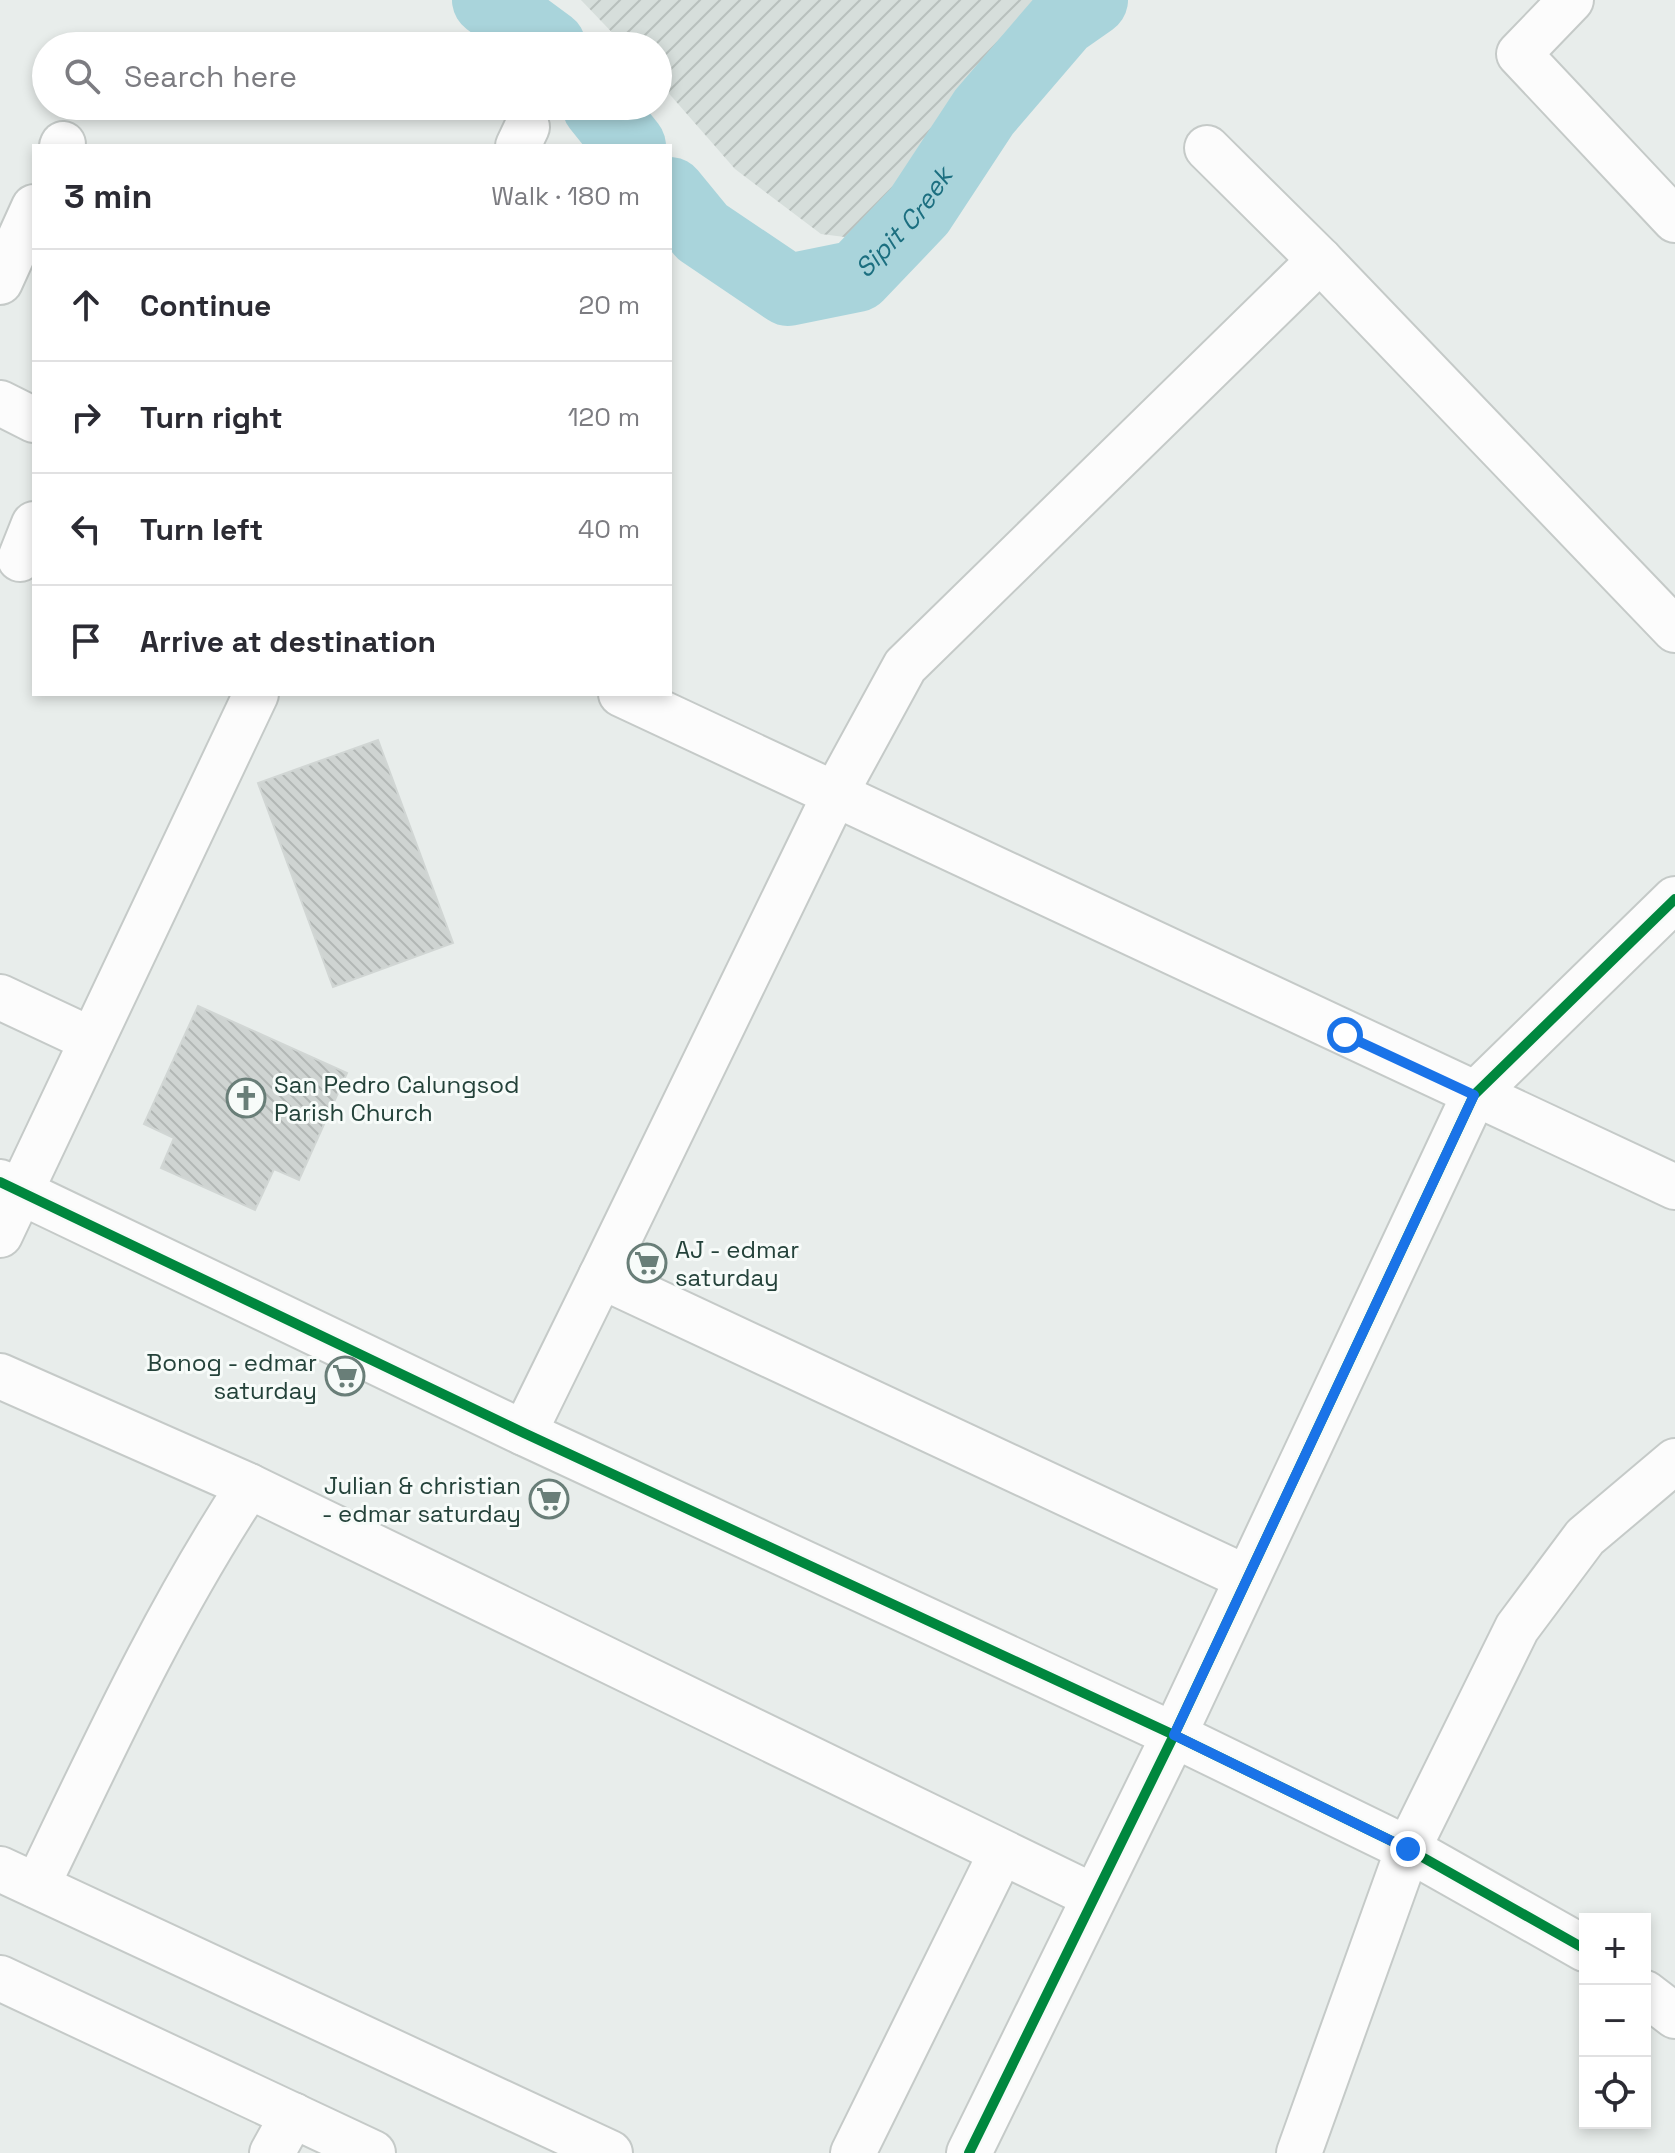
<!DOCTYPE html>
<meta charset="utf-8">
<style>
body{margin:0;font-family:"Space Grotesk",sans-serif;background:#f7f7f7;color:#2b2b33}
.controls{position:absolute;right:24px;bottom:24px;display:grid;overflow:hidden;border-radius:0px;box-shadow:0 4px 12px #0003}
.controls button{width:72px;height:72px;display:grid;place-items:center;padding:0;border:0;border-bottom:2px solid #e1e1e2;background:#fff;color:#2b2b33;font:40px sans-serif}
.stop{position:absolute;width:24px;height:24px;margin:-18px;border:6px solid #1a73e8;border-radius:50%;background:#fff}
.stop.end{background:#1a73e8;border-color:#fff;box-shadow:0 2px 8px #0008}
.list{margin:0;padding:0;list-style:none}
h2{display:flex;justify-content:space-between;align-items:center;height:104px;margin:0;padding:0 32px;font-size:34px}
h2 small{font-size:26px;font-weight:400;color:#7c7c81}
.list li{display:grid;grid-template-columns:52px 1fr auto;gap:24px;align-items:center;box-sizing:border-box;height:112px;padding:0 32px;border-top:2px solid #e1e1e2}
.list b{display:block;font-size:30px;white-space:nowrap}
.list em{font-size:26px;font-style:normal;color:#7c7c81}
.icon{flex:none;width:44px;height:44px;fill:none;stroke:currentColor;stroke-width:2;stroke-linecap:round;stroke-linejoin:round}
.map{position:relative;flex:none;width:1675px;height:2153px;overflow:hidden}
.search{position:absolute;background:#fff;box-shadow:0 4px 12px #0003;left:32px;top:32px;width:640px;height:88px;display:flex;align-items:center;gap:20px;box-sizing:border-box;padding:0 28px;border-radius:44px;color:#7c7c81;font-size:30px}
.panel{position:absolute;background:#fff;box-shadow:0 4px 12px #0003;left:32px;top:144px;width:640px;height:552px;border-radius:0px}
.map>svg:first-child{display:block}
.built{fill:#d6dedb}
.industrial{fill:url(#industrial-furrows)}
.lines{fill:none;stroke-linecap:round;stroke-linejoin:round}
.river{stroke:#a9d4db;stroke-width:72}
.building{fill:url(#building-back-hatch);stroke:#d1d6d4;stroke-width:2}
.minor-casing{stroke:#c5cac8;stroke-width:48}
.minor{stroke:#fcfcfc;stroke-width:44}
.cycleway-casing{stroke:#f7fbf9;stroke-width:15}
.cycleway{stroke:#00873e;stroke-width:10}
.route{stroke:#1a73e8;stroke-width:10}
.labels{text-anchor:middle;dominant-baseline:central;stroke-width:6;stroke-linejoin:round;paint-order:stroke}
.poi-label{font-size:24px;fill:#24423a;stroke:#f7fbf9;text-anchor:start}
.water-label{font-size:26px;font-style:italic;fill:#1c6f80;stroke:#f7fbf9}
</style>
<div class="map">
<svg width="1675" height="2153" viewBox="0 0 1675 2153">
<defs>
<pattern id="industrial-furrows" width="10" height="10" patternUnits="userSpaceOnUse" patternTransform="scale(2)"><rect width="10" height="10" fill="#d6dedb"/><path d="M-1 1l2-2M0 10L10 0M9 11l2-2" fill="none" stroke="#b8c0bd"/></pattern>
<pattern id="building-back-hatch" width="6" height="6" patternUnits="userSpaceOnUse" patternTransform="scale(2)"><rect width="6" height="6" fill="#cfd4d2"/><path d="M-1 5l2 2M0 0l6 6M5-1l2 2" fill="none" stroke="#b2b7b5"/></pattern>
</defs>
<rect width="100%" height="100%" fill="#e8edeb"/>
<path class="built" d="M1062,0H1110L1079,18Z"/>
<path class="industrial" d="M581,0H1062L1079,18L1016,97L876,241L821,234L735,169L658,81V46H625Z"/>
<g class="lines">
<g class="river">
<path d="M488,0L550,46"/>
<path d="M598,106L630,146"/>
<path id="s1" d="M670,193L702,232L788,290L857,276L919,211L984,112L1062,21L1092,0"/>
</g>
</g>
<g class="building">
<path d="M378,740L453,943L333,987L258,783Z"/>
<path d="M198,1006L347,1073L299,1180L274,1169L255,1210L161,1168L174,1138L144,1124Z"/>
</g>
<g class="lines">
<defs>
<g id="minor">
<path d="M1571,0L1519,54L1675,220"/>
<path d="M62,146L63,144"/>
<path d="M518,146L527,127"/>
<path d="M1207,148L1320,260L1675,630"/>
<path d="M0,282L34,207"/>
<path d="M0,403L34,420"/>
<path d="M20,559L34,524"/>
<path d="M621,694L1675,1187"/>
<path d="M0,997L92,1040"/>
<path d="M0,1182L524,1433L1174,1735L1408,1849L1585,1949"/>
<path d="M0,1235L256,694"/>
<path d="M601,1276L834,796L905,666L1320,260"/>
<path d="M0,1376L249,1486L1093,1896"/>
<path d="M524,1433L601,1276L1247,1578"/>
<path d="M0,1869L610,2153"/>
<path d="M37,1886C103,1749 165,1613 249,1486"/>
<path d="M0,1978L373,2153"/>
<path d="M1645,1993L1675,2016"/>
<path d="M272,2153L293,2115"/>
<path d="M853,2153L1001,1853"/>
<path d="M969,2153L1174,1735L1474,1095L1675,899"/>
<path d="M1299,2153L1408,1849L1517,1628L1585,1537L1675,1461"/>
</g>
</defs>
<use href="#minor" class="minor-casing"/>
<use href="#minor" class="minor"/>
<defs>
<g id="cycleway">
<path d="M0,1182L524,1433L1174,1735L1408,1849L1585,1949"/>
<path d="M969,2153L1174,1735L1474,1095L1675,899"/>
</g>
</defs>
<use href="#cycleway" class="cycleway-casing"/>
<use href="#cycleway" class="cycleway"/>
</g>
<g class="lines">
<path class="route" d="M1345,1035L1474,1095L1174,1735L1408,1849"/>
</g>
<defs>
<symbol id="church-ring" viewBox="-11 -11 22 22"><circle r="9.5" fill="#f7fbf9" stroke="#697e78" stroke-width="1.5"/><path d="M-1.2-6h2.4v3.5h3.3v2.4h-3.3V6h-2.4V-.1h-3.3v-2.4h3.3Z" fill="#697e78"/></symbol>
<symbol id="supermarket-ring" viewBox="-11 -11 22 22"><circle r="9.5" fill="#f7fbf9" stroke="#697e78" stroke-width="1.5"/><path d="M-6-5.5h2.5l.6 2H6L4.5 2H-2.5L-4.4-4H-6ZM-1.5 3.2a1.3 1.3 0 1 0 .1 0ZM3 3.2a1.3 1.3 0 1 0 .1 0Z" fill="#697e78"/></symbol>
</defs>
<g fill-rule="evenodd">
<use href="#church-ring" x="224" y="1076" width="44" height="44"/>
<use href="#supermarket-ring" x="625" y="1241" width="44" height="44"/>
<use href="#supermarket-ring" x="323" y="1354" width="44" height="44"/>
<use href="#supermarket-ring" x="527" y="1477" width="44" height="44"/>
</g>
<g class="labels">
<g class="poi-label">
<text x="274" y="1084">San Pedro Calungsod<tspan x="274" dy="28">Parish Church</tspan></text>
<text x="675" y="1249">AJ - edmar<tspan x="675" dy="28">saturday</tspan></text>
<text x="317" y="1362" text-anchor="end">Bonog - edmar<tspan x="317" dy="28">saturday</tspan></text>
<text x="521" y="1485" text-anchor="end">Julian &amp; christian<tspan x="521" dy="28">- edmar saturday</tspan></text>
</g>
<g class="water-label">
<text stroke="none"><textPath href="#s1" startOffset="296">Sipit Creek</textPath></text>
</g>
</g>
</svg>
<div class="controls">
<button>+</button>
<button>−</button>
<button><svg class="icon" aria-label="locate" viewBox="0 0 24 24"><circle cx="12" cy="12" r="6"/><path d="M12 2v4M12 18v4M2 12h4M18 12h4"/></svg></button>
</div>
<div class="stop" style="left:1345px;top:1035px"></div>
<div class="stop end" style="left:1408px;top:1849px"></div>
<div class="search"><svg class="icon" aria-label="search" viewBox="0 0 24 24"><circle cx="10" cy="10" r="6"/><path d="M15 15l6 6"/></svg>Search here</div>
<section class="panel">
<h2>3 min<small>Walk · 180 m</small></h2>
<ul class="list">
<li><svg class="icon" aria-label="ahead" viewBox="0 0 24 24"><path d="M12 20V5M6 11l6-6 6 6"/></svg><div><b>Continue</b></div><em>20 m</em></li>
<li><svg class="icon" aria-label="right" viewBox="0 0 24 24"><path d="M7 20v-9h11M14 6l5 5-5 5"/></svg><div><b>Turn right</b></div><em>120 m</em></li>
<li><svg class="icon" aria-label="left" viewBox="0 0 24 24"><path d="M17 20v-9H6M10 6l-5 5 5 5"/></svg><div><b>Turn left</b></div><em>40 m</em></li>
<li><svg class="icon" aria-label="arrive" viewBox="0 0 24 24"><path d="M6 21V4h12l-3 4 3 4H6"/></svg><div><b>Arrive at destination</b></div></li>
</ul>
</section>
</div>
